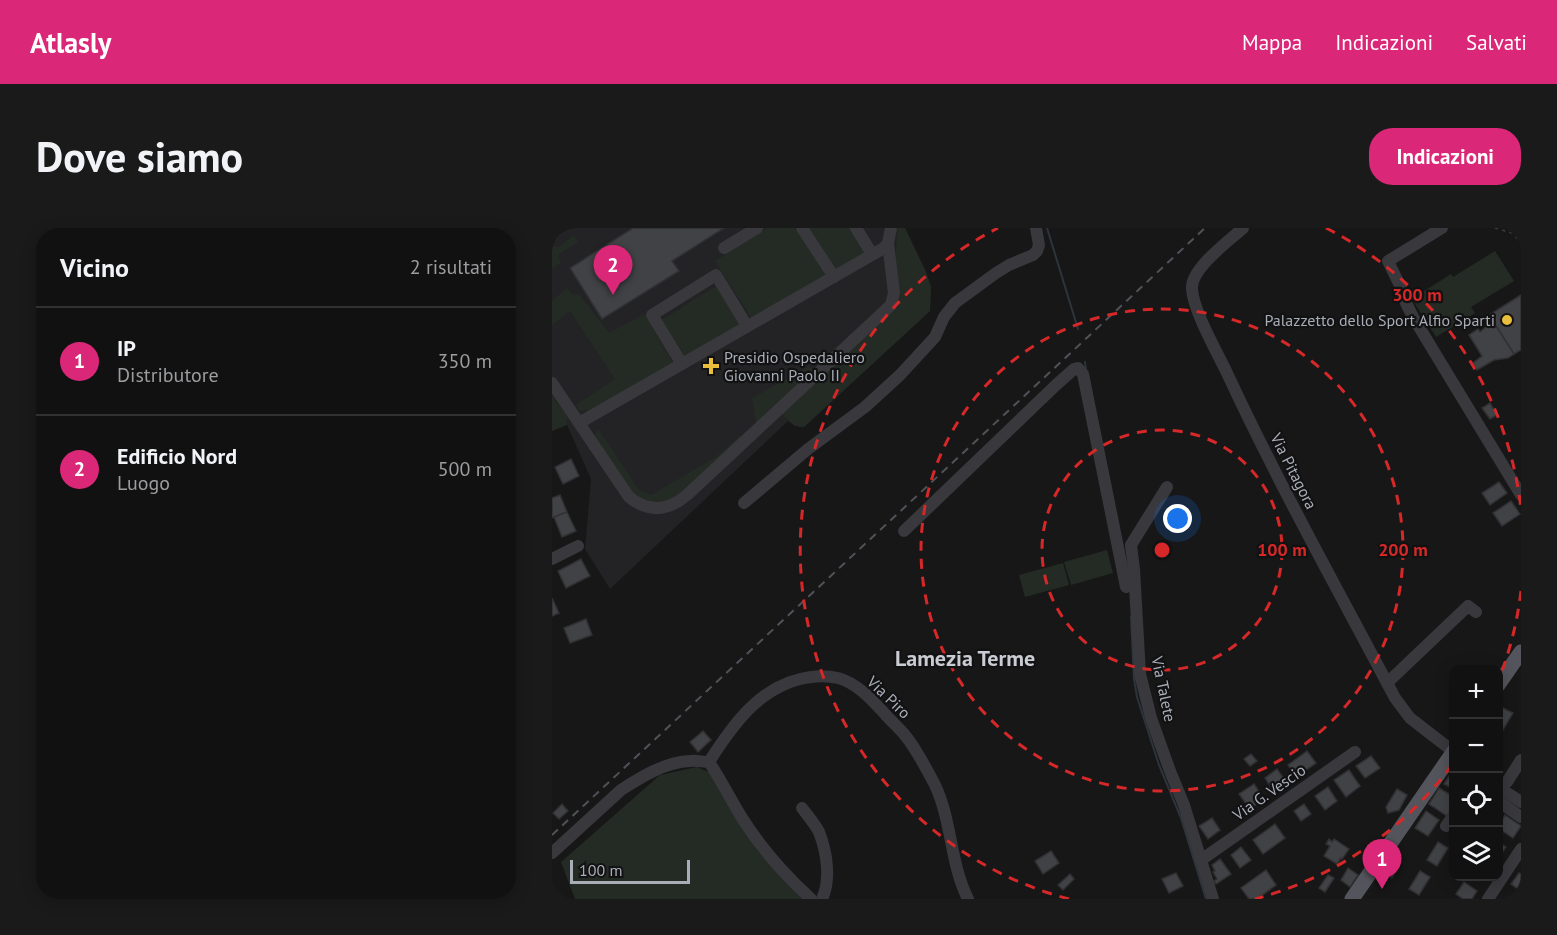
<!DOCTYPE html>
<html lang="it">
<meta charset="utf-8">
<style>
body{margin:0;font-family:"PT Sans",sans-serif;background:#1a1a1b;color:#f1f3f6}
.controls{position:absolute;right:18px;bottom:18px;display:grid;overflow:hidden;border-radius:12px;box-shadow:0 3px 15px #0003}
.controls button{width:54px;height:54px;display:grid;place-items:center;padding:0;border:0;border-bottom:2px solid #303132;background:#111112;color:#f1f3f6;font:30px sans-serif}
.scale{position:absolute;left:18px;bottom:15px;width:120px;box-sizing:border-box;padding-left:6px;border:3px solid #a9adb8;border-top:0;font-size:16px;line-height:21px;white-space:nowrap;color:#a9adb8;-webkit-text-stroke:4px #121213;paint-order:stroke}
.you{position:absolute;left:626px;top:291px;width:21px;height:21px;margin:-15px;border:4px solid #fff;border-radius:50%;background:#1a73e8;box-shadow:0 0 0 9px #1a73e833}
.badge{display:grid;place-items:center;width:39px;height:39px;border-radius:50%;background:#db2777;color:#fff;font-size:20px;font-weight:700}
.pin{position:absolute;translate:-50% -50px;filter:drop-shadow(0 2px 3px #0008)}
.pin::after{content:'';position:absolute;top:32px;width:21px;height:18px;background:inherit;clip-path:polygon(0 0,100% 0,50% 100%)}
.list{margin:0;padding:0;list-style:none}
h2{display:flex;justify-content:space-between;align-items:center;height:78px;margin:0;padding:0 24px;font-size:26px}
h2 small{font-size:20px;font-weight:400;color:#9c9d9f}
.list li{display:grid;grid-template-columns:39px 1fr auto;gap:18px;align-items:center;box-sizing:border-box;height:108px;padding:0 24px;border-top:2px solid #303132}
.list b{display:block;font-size:22px;white-space:nowrap}
.list p{margin:0;font-size:20px;white-space:nowrap;color:#9c9d9f}
.list em{font-size:20px;font-style:normal;color:#9c9d9f}
.icon{flex:none;width:33px;height:33px;fill:none;stroke:currentColor;stroke-width:2;stroke-linecap:round;stroke-linejoin:round}
.map{position:relative;flex:none;width:969px;height:671px;overflow:hidden;border-radius:24px}
header{display:flex;align-items:center;gap:36px;box-sizing:border-box;height:84px;padding:0 30px;background:#db2777;color:#fff}
header strong{font-size:28px}
nav{display:flex;gap:33px;margin-inline-start:auto;font-size:21px}
.intro{display:flex;align-items:center;justify-content:space-between;box-sizing:border-box;height:144px;padding:0 36px}
h1{margin:0;font-size:42px}
.button{padding:15px 27px;border-radius:24px;background:#db2777;color:#fff;font-size:21px;font-weight:700}
main{display:flex;gap:36px;padding:0 36px}
aside{flex:1;background:#111112;border-radius:24px;box-shadow:0 3px 15px #0003}
.map>svg:first-child{display:block}
.built{fill:#232325}
.green{fill:#232b24}
.lines{fill:none;stroke-linecap:round;stroke-linejoin:round}
.stream{stroke:#2d343c;stroke-width:2}
.building{fill:#414245;stroke:#313134;stroke-width:1.5}
.path{stroke:#3e3f44;stroke-width:1.5;stroke-dasharray:3 4.5;stroke-linecap:butt}
.minor{stroke:#38383d;stroke-width:12}
.major{stroke:#54555c;stroke-width:15}
.rail{stroke:#515258;stroke-width:2;stroke-dasharray:8 6;stroke-linecap:butt}
.ring{fill:none;stroke:#d62828;stroke-width:3;stroke-dasharray:10 8}
.poi-dot{fill:#eabe3d;stroke:#121213;stroke-width:2}
.labels{text-anchor:middle;dominant-baseline:central;stroke-width:4.5;stroke-linejoin:round;paint-order:stroke}
.poi-label{font-size:16px;fill:#a9adb8;stroke:#121213;text-anchor:end}
.street-label{font-size:16px;fill:#a9adb8;stroke:#121213}
.district-label{font-size:22px;font-weight:bold;fill:#caccd4;stroke:#121213}
.centre{fill:#d62828;stroke:#121213;stroke-width:3}
.ring-label{font-size:18px;text-anchor:middle;font-weight:bold;fill:#d62828;stroke:#121213;stroke-width:4.5;stroke-linejoin:round;paint-order:stroke}
</style>
<header>
<strong>Atlasly</strong>
<nav><a>Mappa</a><a>Indicazioni</a><a>Salvati</a></nav>
</header>
<div class="intro"><h1>Dove siamo</h1><a class="button">Indicazioni</a></div>
<main>
<aside>
<h2>Vicino<small>2 risultati</small></h2>
<ul class="list">
<li><span class="badge">1</span><div><b>IP</b><p>Distributore</p></div><em>350 m</em></li>
<li><span class="badge">2</span><div><b>Edificio Nord</b><p>Luogo</p></div><em>500 m</em></li>
</ul>
</aside>
<div class="map">
<svg width="969" height="671" viewBox="0 0 969 671">
<rect width="100%" height="100%" fill="#171718"/>
<path class="built" d="M0,0H353L374,44L379,59L378,83L252,199L243,198L236,193L58,361L33,321L39,251L15,197L0,203Z"/>
<g class="green">
<path d="M215,0H242L247,5L274,48L200,91L163,33Z"/>
<path d="M257,0H300L316,25L285,43Z"/>
<path d="M346,0H353L374,44L379,59L378,83L252,199L243,198L230,186L347,77C349,65 346,56 345,44C343,29 344,15 346,0Z"/>
<path d="M22,7L26,14L6,27L9,35L0,40V19H6Z"/>
<path d="M943,23L962,53L919,79L923,85L884,109L860,71L899,46L901,49Z"/>
<path d="M164,58L188,98L133,128L110,92Z"/>
<path d="M15,60L21,67L27,66L57,105L92,86L121,135L37,183L27,182L24,177L63,151L18,83L0,97V73Z"/>
<path d="M257,138L264,143L206,196L204,194L200,170Z"/>
<path d="M0,168L15,188V197L0,203Z"/>
<path d="M47,202L87,262L99,267L164,229L189,207L191,208L118,275L91,274L81,267L43,211V205Z"/>
<path d="M555,322L561,345L519,357L512,334Z"/>
<path d="M511,335L517,357L473,369L467,347Z"/>
<path d="M145,539L159,545L234,655L250,671H23L9,634L108,547Z"/>
</g>
<g class="lines">
<g class="stream">
<path d="M495,0L526,101"/>
<path d="M533,134L534,142"/>
<path d="M579,389L582,451L585,469L607,537L629,590L654,671"/>
</g>
</g>
<g class="building">
<path d="M0,0H15L0,9Z"/>
<path d="M81,0H172L120,33L127,43L50,91L18,40Z"/>
<path d="M969,67V122L962,126L937,87Z"/>
<path d="M935,98H944L962,126L956,130L942,132L925,142L921,135L930,128L917,107L926,101L928,104Z"/>
<path d="M938,175L945,187L938,191L930,180Z"/>
<path d="M19,231L27,248L11,256L3,239Z"/>
<path d="M947,254L955,265L938,277L930,265Z"/>
<path d="M8,267L15,284L0,290V270Z"/>
<path d="M959,273L968,286L950,298L941,285Z"/>
<path d="M15,284L24,303L10,309L2,289Z"/>
<path d="M29,331L38,348L14,360L6,343Z"/>
<path d="M0,370L7,385L0,388Z"/>
<path d="M34,391L40,407L18,415L12,400Z"/>
<path d="M951,480L961,485L946,510V488Z"/>
<path d="M151,503L159,512L146,524L138,514Z"/>
<path d="M755,523L764,535L744,549L736,537Z"/>
<path d="M699,526L705,533L698,538L692,531Z"/>
<path d="M819,528L828,540L813,550L804,538Z"/>
<path d="M725,541L735,555L722,564L713,550Z"/>
<path d="M902,541V561L892,556Z"/>
<path d="M797,542L808,558L794,569L782,552Z"/>
<path d="M702,556L712,571L698,581L687,566Z"/>
<path d="M776,559L785,573L773,582L763,568Z"/>
<path d="M887,560L902,569V578L895,588L877,576Z"/>
<path d="M845,561L855,567L847,582L836,585L834,579Z"/>
<path d="M10,576L16,583L7,591L1,585Z"/>
<path d="M752,576L759,586L749,593L742,583Z"/>
<path d="M874,583L887,592L876,608L863,600Z"/>
<path d="M953,587L969,598L961,610L946,600Z"/>
<path d="M660,590L668,602L656,611L647,598Z"/>
<path d="M723,596L733,610L711,626L701,612Z"/>
<path d="M777,611L780,614L782,611L797,621L790,631L789,630L785,636L772,628L778,618L774,616Z"/>
<path d="M886,614L896,620L885,638L875,632Z"/>
<path d="M946,614L954,619L946,631Z"/>
<path d="M689,619L699,632L688,640L679,627Z"/>
<path d="M499,623L507,635L491,646L483,633Z"/>
<path d="M668,631L679,646L664,656L662,653L665,651L661,644L663,643L660,637Z"/>
<path d="M837,639L844,643L840,650L833,646Z"/>
<path d="M796,640L806,647L798,659L789,652Z"/>
<path d="M714,642L724,657L705,671H697L689,660Z"/>
<path d="M868,643L878,649L867,667L857,661Z"/>
<path d="M624,645L631,658L617,665L610,651Z"/>
<path d="M967,645L969,646V663L959,656Z"/>
<path d="M518,646L522,651L511,662L506,657Z"/>
<path d="M776,647L782,650L773,664L767,660Z"/>
<path d="M912,654L925,663L920,671H911L904,666Z"/>
</g>
<g class="lines">
<path class="path" d="M943,0L960,5L969,15"/>
<g class="minor">
<path d="M250,0L282,49"/>
<path d="M304,0L320,26"/>
<path d="M691,0C677,13 638,41 640,61C641,82 665,124 675,145C726,255 786,362 843,470L858,490L902,524"/>
<path d="M890,0L836,33L853,68L854,75L861,89L969,267"/>
<path d="M172,20L205,0"/>
<path d="M130,136L100,87L164,47L195,98"/>
<path d="M0,155L77,269C97,285 116,283 135,267L339,77L342,65L336,15"/>
<path d="M27,195L332,20L336,15L339,0"/>
<path d="M615,259L579,317L582,341L588,446L599,490L618,543L632,577L661,671"/>
<path d="M192,275L256,221L313,179L348,147L383,109L392,89L403,75L444,45L457,37L481,27L485,23L487,17L484,0"/>
<path d="M352,303L504,157L522,141L526,140L531,146L574,359"/>
<path d="M0,331L26,318"/>
<path d="M835,455L916,378L924,384"/>
<path d="M157,534C181,496 210,455 259,449C267,448 277,448 286,450C305,455 320,472 333,486C339,493 346,499 352,506C364,520 374,540 383,557C400,593 398,635 416,671"/>
<path d="M157,534C169,552 179,572 190,590C209,620 233,647 259,671"/>
<path d="M946,559L969,574"/>
<path d="M947,559L955,554L969,532"/>
<path d="M946,573L969,589"/>
<path d="M250,580C256,588 263,596 267,604C275,624 279,652 270,671"/>
<path d="M894,598L902,587"/>
<path d="M0,625L69,562C89,549 113,534 138,533C144,532 151,534 157,534"/>
<path d="M649,632L803,524"/>
<path d="M936,671L969,621"/>
</g>
<g class="major">
<path d="M946,457L969,424"/>
<path d="M800,671L902,523"/>
</g>
<path class="rail" d="M0,607L653,0"/>
</g>
<g class="ring">
<circle cx="610" cy="322" r="120"/>
<circle cx="610" cy="322" r="241"/>
<path d="M969 363A361 361 0 0 1 947 451M900 537A361 361 0 0 1 703 671M517 671A361 361 0 0 1 446 0M774 0A361 361 0 0 1 969 281"/>
</g>
<g class="poi-dot">
<circle cx="955" cy="92" r="6"/>
<path d="M156 129h6v6h6v6h-6v6h-6v-6h-6v-6h6z"/>
</g>
<g class="labels">
<g class="poi-label">
<text x="943" y="92">Palazzetto dello Sport Alfio Sparti</text>
<text x="172" y="129" text-anchor="start">Presidio Ospedaliero<tspan x="172" dy="18">Giovanni Paolo II</tspan></text>
</g>
<g class="street-label">
<text transform="translate(742 243) rotate(63)">Via Pitagora</text>
<text transform="translate(612 461) rotate(78)">Via Talete</text>
<text transform="translate(337 469) rotate(44)">Via Piro</text>
<text transform="translate(717 564) rotate(-35)">Via G. Vescio</text>
</g>
<g class="district-label">
<text x="413" y="430">Lamezia Terme</text>
</g>
</g>
<circle cx="610" cy="322" r="9" class="centre"/>
<g class="ring-label">
<text x="865" y="73">300 m</text>
<text x="730" y="328">100 m</text>
<text x="851" y="328">200 m</text>
</g>
</svg>
<div class="controls">
<button>+</button>
<button>−</button>
<button><svg class="icon" aria-label="locate" viewBox="0 0 24 24"><circle cx="12" cy="12" r="6"/><path d="M12 2v4M12 18v4M2 12h4M18 12h4"/></svg></button>
<button><svg class="icon" aria-label="layers" viewBox="0 0 24 24"><path d="M12 4l9 5-9 5-9-5zM3 14l9 5 9-5"/></svg></button>
</div>
<div class="scale">100 m</div>
<div class="you"></div>
<div class="pin badge" style="left:830px;top:661px">1</div>
<div class="pin badge" style="left:61px;top:67px">2</div>
</div>
</main>
